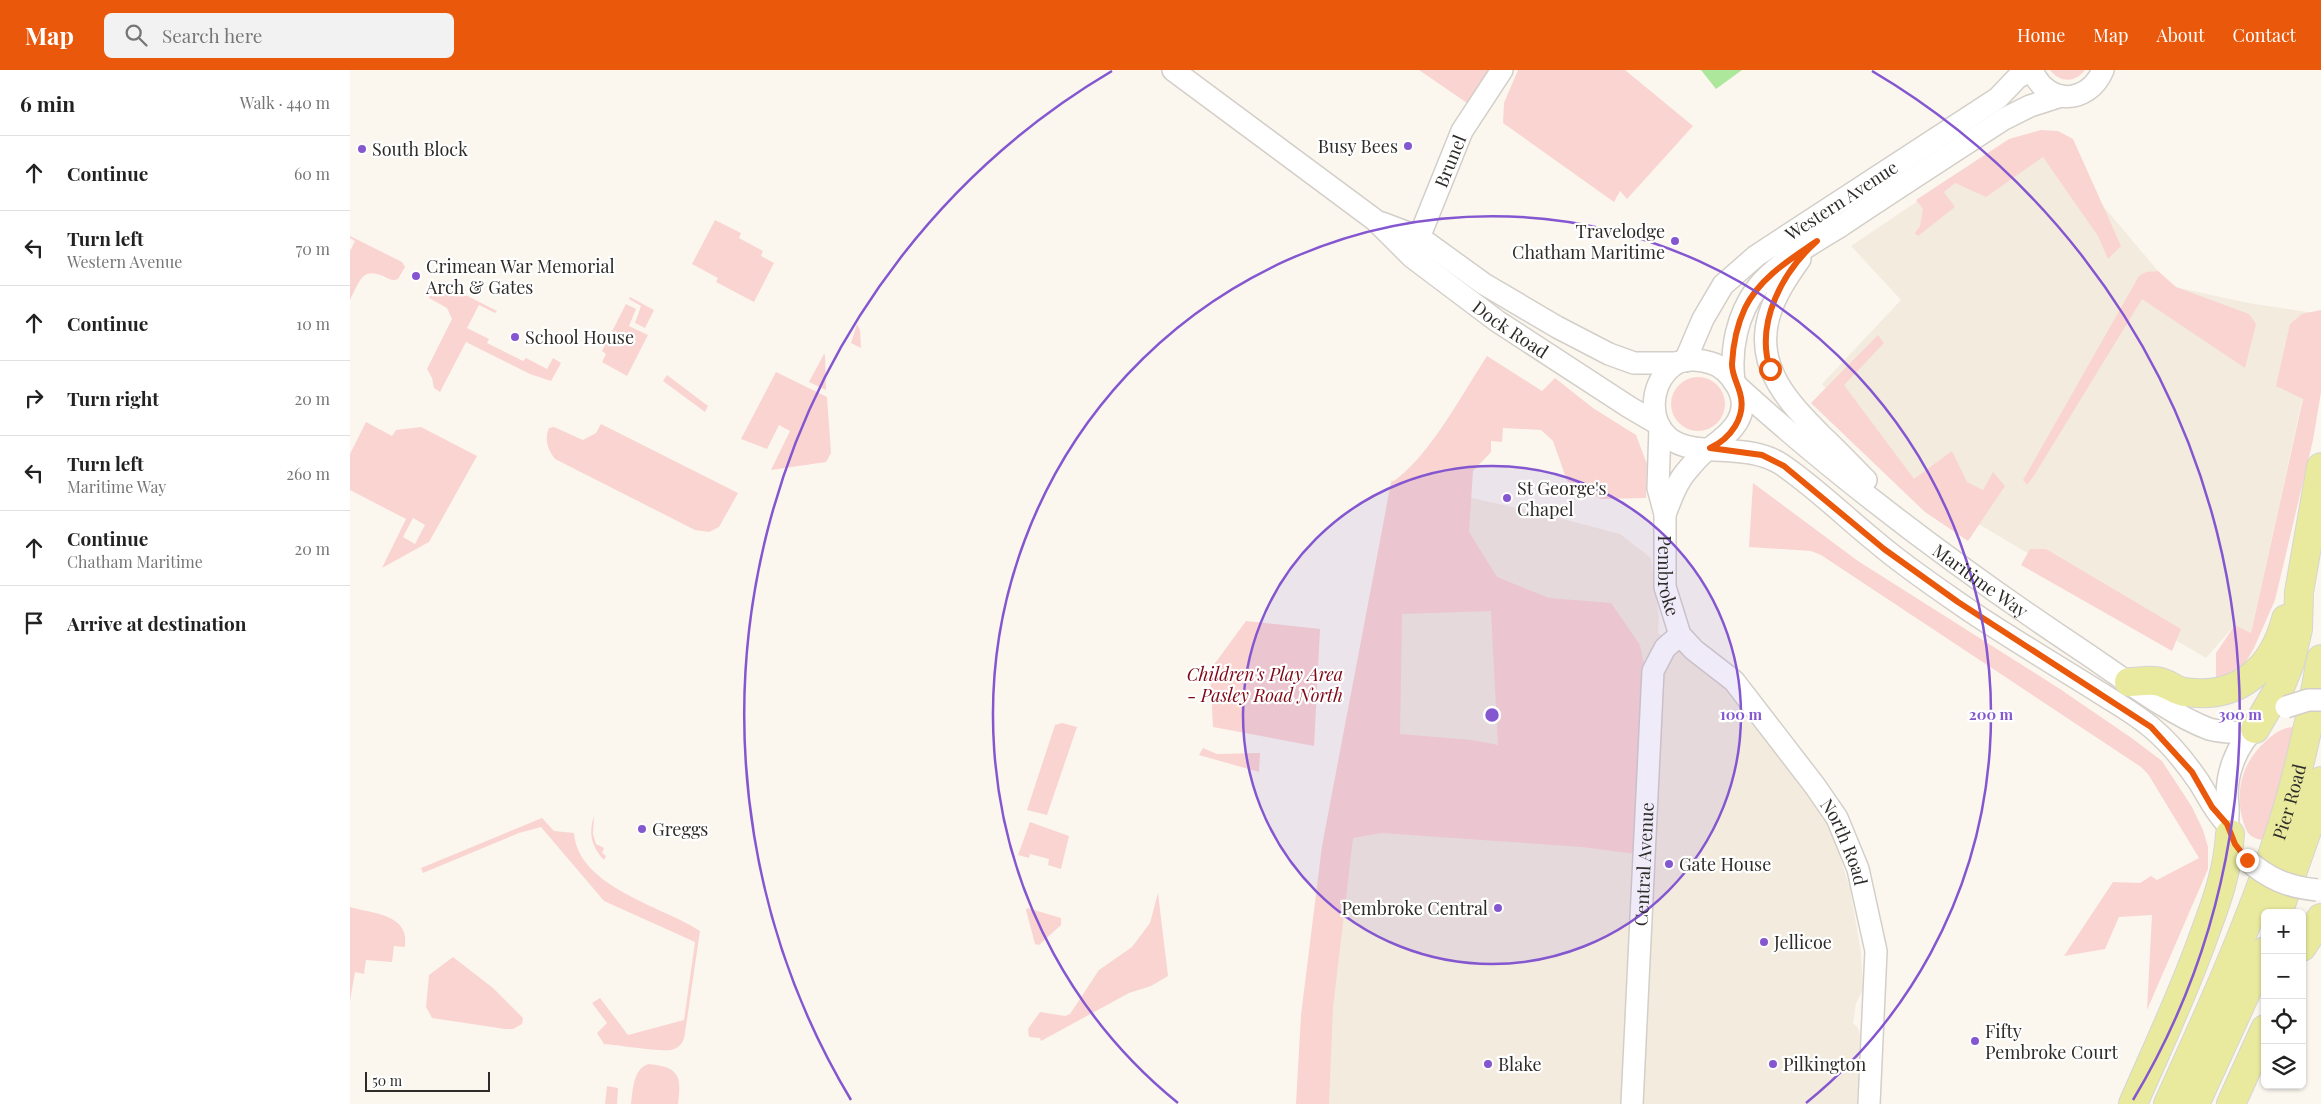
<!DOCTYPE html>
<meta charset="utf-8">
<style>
body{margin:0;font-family:"Playfair Display",serif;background:#f2f2f2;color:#222}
.controls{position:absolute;right:15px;bottom:15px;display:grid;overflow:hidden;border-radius:8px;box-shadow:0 1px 4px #0004}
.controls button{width:45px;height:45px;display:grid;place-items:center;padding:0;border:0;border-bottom:1px solid #e0e0e0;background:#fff;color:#222;font:25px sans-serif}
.scale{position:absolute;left:15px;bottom:12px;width:125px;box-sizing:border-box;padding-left:5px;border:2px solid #2e2c29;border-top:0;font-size:14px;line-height:18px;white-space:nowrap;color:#2e2c29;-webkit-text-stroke:4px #fff;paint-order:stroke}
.stop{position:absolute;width:15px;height:15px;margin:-11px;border:4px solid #ea580c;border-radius:50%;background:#fff}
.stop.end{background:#ea580c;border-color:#fff;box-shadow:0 1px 5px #0008}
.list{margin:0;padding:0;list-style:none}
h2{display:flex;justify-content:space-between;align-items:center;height:65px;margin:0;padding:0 20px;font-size:21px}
h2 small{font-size:16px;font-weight:400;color:#767676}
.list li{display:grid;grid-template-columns:32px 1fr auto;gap:15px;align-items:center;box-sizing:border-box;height:75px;padding:0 20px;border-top:1px solid #e0e0e0}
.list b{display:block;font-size:19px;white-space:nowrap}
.list p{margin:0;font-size:16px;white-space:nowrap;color:#767676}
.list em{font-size:16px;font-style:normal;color:#767676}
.icon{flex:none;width:28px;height:28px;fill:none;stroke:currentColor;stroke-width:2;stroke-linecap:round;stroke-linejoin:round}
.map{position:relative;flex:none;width:1971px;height:1034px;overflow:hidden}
header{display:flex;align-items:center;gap:30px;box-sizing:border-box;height:70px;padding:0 25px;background:#ea580c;color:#fff}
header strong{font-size:24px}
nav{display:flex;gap:28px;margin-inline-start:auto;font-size:18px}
.search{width:350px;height:45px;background:#f2f2f2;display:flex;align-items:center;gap:12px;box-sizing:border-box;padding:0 18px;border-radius:8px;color:#767676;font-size:19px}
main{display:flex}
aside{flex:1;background:#fff}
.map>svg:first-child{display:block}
.built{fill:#f3ebdd}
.green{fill:#fad4d1;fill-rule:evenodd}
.water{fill:#ade79b}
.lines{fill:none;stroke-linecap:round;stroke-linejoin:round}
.minor-casing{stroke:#d3cfc8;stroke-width:24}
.major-casing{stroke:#d5d5d4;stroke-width:30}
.minor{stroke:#fff;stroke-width:21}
.major{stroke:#e9ea9e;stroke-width:28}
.minor-bridge-casing{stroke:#d3cfc8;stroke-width:24;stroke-linecap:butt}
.minor-bridge{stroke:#fff;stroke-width:21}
.route{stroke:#ea580c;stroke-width:6}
.ring{fill:none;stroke:#8457d0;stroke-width:2.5}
.poi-dot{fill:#8457d0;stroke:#fff;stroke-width:2}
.labels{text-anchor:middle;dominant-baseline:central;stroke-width:4.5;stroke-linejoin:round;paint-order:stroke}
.poi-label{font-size:18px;fill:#2e2c29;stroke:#fff;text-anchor:start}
.street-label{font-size:18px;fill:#2e2c29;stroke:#fff}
.park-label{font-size:18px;font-style:italic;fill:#7f0716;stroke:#fff}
.centre{fill:#8457d0;stroke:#fff;stroke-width:2.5}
.ring-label{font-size:15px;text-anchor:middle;font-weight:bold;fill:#8457d0;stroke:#fff;stroke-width:4.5;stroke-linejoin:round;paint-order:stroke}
</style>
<header>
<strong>Map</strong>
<div class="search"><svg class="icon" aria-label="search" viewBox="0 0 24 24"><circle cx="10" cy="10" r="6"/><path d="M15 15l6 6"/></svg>Search here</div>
<nav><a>Home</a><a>Map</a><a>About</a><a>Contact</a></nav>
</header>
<main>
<aside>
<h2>6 min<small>Walk · 440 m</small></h2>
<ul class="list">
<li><svg class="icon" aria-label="ahead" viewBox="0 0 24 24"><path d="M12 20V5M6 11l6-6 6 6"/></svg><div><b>Continue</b></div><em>60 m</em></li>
<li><svg class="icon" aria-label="left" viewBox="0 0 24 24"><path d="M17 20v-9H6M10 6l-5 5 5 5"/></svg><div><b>Turn left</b><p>Western Avenue</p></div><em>70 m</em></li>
<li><svg class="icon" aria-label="ahead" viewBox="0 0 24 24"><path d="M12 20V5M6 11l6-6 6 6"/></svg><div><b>Continue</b></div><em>10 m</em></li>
<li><svg class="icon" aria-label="right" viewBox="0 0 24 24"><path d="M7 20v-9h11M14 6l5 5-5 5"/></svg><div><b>Turn right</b></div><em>20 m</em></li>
<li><svg class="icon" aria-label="left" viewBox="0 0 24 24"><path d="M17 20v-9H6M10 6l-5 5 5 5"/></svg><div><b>Turn left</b><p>Maritime Way</p></div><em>260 m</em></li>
<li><svg class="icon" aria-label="ahead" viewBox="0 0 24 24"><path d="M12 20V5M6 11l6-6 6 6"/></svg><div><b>Continue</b><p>Chatham Maritime</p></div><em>20 m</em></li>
<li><svg class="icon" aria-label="arrive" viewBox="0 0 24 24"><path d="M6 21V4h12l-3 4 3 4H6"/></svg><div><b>Arrive at destination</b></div></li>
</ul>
</aside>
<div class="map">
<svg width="1971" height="1034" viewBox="0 0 1971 1034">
<rect width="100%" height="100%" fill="#fbf7ef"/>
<g class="built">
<path d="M1696,68L1808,201L1825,217L1898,233L1971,244L1901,563L1885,555L1856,588L1562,415L1472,314L1551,230L1501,176L1630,89Z"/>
<path d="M1041,410L1190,443L1270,464L1301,488L1309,547L1308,563L1355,593L1372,609L1441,697L1471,743L1472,749L1478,748L1500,819L1511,882L1513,920L1506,933L1503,953L1508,958L1510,965L1507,1034H969L978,781Z"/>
</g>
<g class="green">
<path d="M1069,0H1143L1120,35Z"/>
<path d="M1168,0H1275L1343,56L1277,129L1270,121L1264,132L1153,53L1154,33Z"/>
<path d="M1700,0H1735C1725,13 1710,13 1700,0Z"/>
<path d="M1691,60L1708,61L1723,69L1771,176L1758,189L1748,166L1693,87L1636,127L1605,113L1594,122L1605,137L1568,166L1565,163L1570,156L1573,139L1566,130L1659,69Z"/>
<path d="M365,150L391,163L389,168L413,181L411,186L424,193L404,232L366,212L368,208L342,194Z"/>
<path d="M0,166L52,192L55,197L48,209C43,211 42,210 37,208C12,195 10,211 0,230V181L5,171L0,168Z"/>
<path d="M1808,201L1826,217L1899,244L1906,254L1895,298L1792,229L1685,404L1677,415L1673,410L1789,206L1796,202Z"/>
<path d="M88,211L147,241L145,243L129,235L117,258L139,269L137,273L173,291L176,288L197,299L203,288L211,293L201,311L180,304L116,272L90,322L84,318L82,308L77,299L102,249L97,238L79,228L81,218Z"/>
<path d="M280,227L304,240L295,258L285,253L291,236L279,229Z"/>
<path d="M276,234L286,239L279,256L298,265L277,306L252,292L256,284L252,281Z"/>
<path d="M1971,240V322L1963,370L1925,530L1904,578L1890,602L1866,607V583L1885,555L1901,563L1953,329L1926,316L1940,254L1952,244Z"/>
<path d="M507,254L510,260L511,278L501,273Z"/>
<path d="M1528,265L1534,273L1494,315L1564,409L1602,381L1617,412L1633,420L1643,402L1655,416L1618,471L1575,442L1461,333Z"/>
<path d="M474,284L475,285L476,320L459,312Z"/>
<path d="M1137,286L1192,321L1205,308L1243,338L1286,365L1297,394L1296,428L1251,429L1217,411L1203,371L1191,360L1153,358L1152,372L1141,371V382L1123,401L1119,462L1147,507L1199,528L1261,533L1290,575L1294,594L1286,784L1232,777L1031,763L1003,768L983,938L979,1034H946L951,945L972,776L1041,413C1078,389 1112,324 1137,286ZM1141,541L1148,675L1122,670L1050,664L1052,544Z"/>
<path d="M426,302L477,327L481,383L476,392L421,400L440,361L429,355L417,379L391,369Z"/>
<path d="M317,305L358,336L355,342L313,311Z"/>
<circle cx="1348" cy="334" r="27"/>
<path d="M16,352L42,366L46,360L71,357L127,386L79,472L32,498L56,449L0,420V384ZM63,448L75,455L65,474L53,467Z"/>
<path d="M251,354L388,423L369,457L359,462L345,460L205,389C198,379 194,370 199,358L204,357L233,370L246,363Z"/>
<path d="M1403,413L1508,491L1710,619L1783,669L1812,691L1842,737L1853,760L1858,777V799L1797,940L1802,845L1769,847L1755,879L1714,886L1763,812L1790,813L1801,806L1807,810L1849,788L1798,704L1791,697L1471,485L1461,481L1399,477Z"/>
<path d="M1680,479H1696L1831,559L1822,581L1671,495Z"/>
<path d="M896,551L970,559L964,676L863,657L860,600Z"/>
<path d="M712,653L727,657L697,745L677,740L705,655Z"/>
<path d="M1945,657L1914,770C1911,770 1906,769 1903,767C1896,764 1894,754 1892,747C1885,717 1894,690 1917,670C1926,662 1933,657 1945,657Z"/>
<path d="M853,678L867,684L910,683L909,702L849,685Z"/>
<path d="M244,746L243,764L246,774L254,778L252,783L256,786L254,790C242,777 238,764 244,746Z"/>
<path d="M192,748L204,761L224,763C228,817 312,836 350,861L335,963C334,972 330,978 321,980C310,982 268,975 254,974L247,963L257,953L242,933L250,928L278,965L334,950L345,872L254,831L191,757L169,763L73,803L71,798Z"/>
<path d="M680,752L719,766L711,799L698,795L699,789L680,784L679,788L668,785Z"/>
<path d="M808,823L818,906L801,916L779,923L691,971L690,968L679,967L678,959L690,942L715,946L720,944L749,900L782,877L800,853Z"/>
<path d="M0,837C24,844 60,844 55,877L44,876L42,892L16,890L14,904L5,902L0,931Z"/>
<path d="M677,838L711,848V855L689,875L685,874L676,840Z"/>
<path d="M103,887L143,918L173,948L172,954L163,959H155L82,948L76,937L79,905Z"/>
<path d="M299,994C329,997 332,1006 328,1034H281C283,1020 283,998 299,994Z"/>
<path d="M257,1016L268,1018L267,1034H255Z"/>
</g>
<path class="water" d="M1351,0H1392L1366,19Z"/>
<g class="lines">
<defs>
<g id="minor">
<path id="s1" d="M823,0L1025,150L1062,187L1147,251L1279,337L1308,354"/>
<path d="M1682,0C1697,36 1738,35 1753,0"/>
<path d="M1032,153L1069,167L1134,214L1207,257L1259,284L1284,293H1327"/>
<path id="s2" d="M1064,180L1112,61L1152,0"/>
<path d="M1450,189C1438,206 1425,225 1419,246C1404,297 1439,333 1473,367C1488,381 1502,396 1516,410"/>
<path id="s3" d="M1335,291L1353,249L1373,215L1406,186L1648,28L1667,8L1681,0"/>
<path d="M1384,312C1380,279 1387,245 1407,218C1426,193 1465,172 1492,155C1546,119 1600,84 1654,49L1680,36L1711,26"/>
<path id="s4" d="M1387,316C1495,414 1612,501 1734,582C1770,606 1819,644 1859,659C1872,663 1887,662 1900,663"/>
<path id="s5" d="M1310,357L1308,418L1315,444V517L1330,565L1344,580L1384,611L1465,716L1487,748L1508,799L1526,881L1519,1034"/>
<path d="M1315,444C1321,430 1325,415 1335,403C1342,395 1350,384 1360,378C1380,364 1403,344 1387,316C1381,306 1373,296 1361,293C1352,290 1336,288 1327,293C1301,308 1296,349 1319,368C1345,389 1395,371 1431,394C1464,416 1494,446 1525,471C1555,497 1590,520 1623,543C1665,571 1709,597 1752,624C1769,635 1787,645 1802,658C1820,673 1836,693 1849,712C1859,728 1863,739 1877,754"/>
<path d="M1879,760C1876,752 1879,745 1878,736C1874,708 1885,674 1909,655"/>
<path id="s6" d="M1282,1034L1303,601L1315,578L1330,565"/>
</g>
<g id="major">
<path d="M1779,612C1789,612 1801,609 1810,612C1819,614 1826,621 1835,622C1888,630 1923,599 1936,549"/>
<path d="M1905,659L1931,615L1940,593L1948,559L1949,522L1971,397"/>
<path d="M1928,843L1959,755L1971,711"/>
<path d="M1952,877L1971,848"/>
<path d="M1783,1034C1807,979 1833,924 1853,868C1866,833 1878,801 1880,764"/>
<path id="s7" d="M1818,1034C1857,949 1896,863 1926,774C1947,714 1960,652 1971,589"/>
<path d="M1845,1034L1915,881"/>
<path d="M1881,1034L1915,959"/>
</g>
</defs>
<use href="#minor" class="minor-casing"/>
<use href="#major" class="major-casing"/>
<use href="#minor" class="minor"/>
<use href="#major" class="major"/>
<defs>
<g id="minor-bridge">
<path d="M1936,637L1958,630H1971"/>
<path d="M1897,790C1919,809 1938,817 1967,820"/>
</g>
</defs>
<use href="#minor-bridge" class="minor-bridge-casing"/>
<use href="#minor-bridge" class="minor-bridge"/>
</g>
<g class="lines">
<path class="route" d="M1420,299C1405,252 1433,201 1467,171C1441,189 1410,207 1395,238C1387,255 1383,275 1382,294C1382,305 1387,312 1390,323C1397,347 1380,369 1360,378L1412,385L1434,396L1534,479L1608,532L1801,657L1842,702L1862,737L1877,754L1885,774L1897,790"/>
</g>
<circle cx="1142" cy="645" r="249" fill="#8457d0" fill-opacity=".12"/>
<g class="ring">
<circle cx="1142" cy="645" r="249"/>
<path d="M828 1033A499 499 0 1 1 1456 1033"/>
<path d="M501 1030A748 748 0 0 1 762 1M1522 1A748 748 0 0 1 1783 1030"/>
</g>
<g class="poi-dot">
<circle cx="1058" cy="76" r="5"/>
<circle cx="12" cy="79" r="5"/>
<circle cx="1325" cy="171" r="5"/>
<circle cx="66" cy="206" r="5"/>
<circle cx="165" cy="267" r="5"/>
<circle cx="1157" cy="428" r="5"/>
<circle cx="292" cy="759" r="5"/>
<circle cx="1319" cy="794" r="5"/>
<circle cx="1148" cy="838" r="5"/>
<circle cx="1414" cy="872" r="5"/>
<circle cx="1625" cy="971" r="5"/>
<circle cx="1138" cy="994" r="5"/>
<circle cx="1423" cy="994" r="5"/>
</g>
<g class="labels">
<g class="poi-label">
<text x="1048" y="76" text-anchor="end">Busy Bees</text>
<text x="22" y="79">South Block</text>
<text x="1315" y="161" text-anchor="end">Travelodge<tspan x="1315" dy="21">Chatham Maritime</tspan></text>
<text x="76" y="196">Crimean War Memorial<tspan x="76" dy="21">Arch &amp; Gates</tspan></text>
<text x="175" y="267">School House</text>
<text x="1167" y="418">St George's<tspan x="1167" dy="21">Chapel</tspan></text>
<text x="302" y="759">Greggs</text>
<text x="1329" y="794">Gate House</text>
<text x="1138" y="838" text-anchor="end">Pembroke Central</text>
<text x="1424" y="872">Jellicoe</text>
<text x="1635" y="961">Fifty<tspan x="1635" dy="21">Pembroke Court</tspan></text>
<text x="1148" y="994">Blake</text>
<text x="1433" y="994">Pilkington</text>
</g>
<g class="street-label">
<text stroke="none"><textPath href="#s2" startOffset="96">Brunel</textPath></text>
<text stroke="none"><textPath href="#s3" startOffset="231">Western Avenue</textPath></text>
<text stroke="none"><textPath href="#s1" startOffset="426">Dock Road</textPath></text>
<text stroke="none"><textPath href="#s5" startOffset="150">Pembroke</textPath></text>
<text stroke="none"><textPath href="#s4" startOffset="312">Maritime Way</textPath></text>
<text stroke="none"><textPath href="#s7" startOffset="326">Pier Road</textPath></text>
<text stroke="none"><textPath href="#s5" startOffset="479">North Road</textPath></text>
<text stroke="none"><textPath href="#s6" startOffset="240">Central Avenue</textPath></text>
</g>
<g class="park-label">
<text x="915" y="604">Children's Play Area<tspan x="915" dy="21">- Pasley Road North</tspan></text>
</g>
</g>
<circle cx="1142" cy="645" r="8" class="centre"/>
<g class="ring-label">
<text x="1391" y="650">100 m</text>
<text x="1641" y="650">200 m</text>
<text x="1890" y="650">300 m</text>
</g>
</svg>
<div class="controls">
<button>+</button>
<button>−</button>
<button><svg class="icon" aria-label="locate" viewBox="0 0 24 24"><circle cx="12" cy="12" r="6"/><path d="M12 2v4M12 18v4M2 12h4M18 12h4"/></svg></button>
<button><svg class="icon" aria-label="layers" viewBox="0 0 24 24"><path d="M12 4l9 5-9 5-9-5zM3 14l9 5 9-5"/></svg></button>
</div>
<div class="scale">50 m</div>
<div class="stop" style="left:1420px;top:299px"></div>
<div class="stop end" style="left:1897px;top:790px"></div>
</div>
</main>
